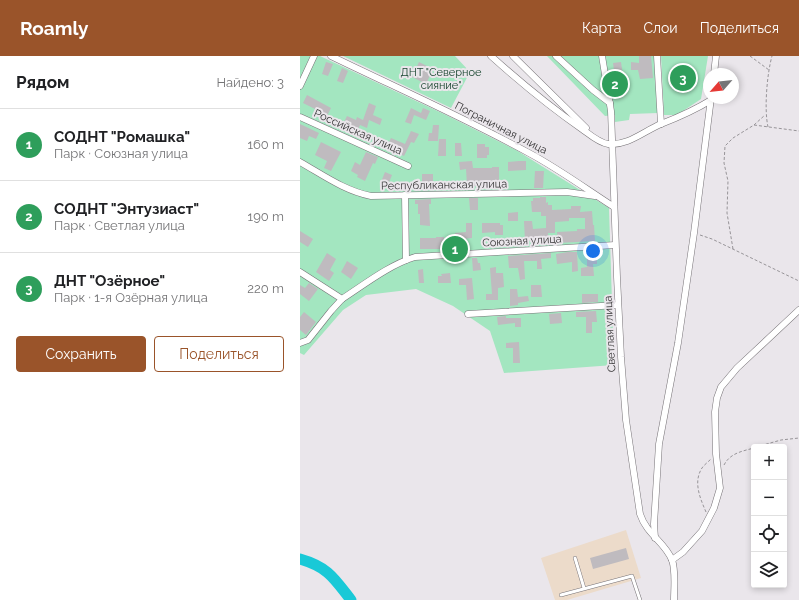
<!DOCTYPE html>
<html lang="ru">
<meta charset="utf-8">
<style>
body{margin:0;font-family:Raleway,sans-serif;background:#f6f6f6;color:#202124}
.controls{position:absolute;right:12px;bottom:12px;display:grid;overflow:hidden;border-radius:4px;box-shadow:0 2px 6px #0003}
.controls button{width:36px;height:36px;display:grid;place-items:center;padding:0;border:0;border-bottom:1px solid #e0e0e0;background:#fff;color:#202124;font:20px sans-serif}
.compass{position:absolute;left:403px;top:12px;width:36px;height:36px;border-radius:50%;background:#fff;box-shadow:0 2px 6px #0003;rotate:242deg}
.you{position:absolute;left:293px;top:195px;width:14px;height:14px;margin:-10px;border:3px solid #fff;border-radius:50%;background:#1a73e8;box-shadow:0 0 0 6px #1a73e833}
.badge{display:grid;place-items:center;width:26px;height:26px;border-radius:50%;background:#9a542a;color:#fff;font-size:13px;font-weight:700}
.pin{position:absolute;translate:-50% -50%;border:2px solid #fff;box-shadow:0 1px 4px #0006}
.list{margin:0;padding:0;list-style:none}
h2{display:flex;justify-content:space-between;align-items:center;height:52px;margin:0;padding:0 16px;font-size:17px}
h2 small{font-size:13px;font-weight:400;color:#757577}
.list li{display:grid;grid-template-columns:26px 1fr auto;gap:12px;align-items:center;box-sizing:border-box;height:72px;padding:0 16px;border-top:1px solid #e0e0e0}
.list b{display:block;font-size:15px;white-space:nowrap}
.list p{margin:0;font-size:13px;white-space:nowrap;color:#757577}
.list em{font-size:13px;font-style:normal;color:#757577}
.actions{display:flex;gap:8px;padding:12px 16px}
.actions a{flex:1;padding:9px 0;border:1px solid #9a542a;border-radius:4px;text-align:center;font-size:14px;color:#9a542a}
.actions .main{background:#9a542a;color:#fff}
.icon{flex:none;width:22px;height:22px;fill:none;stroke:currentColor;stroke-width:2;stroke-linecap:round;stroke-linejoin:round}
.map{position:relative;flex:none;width:499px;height:544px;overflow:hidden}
header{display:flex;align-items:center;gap:24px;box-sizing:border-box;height:56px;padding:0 20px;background:#9a542a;color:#fff}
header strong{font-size:19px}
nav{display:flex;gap:22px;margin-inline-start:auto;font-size:14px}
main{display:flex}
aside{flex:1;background:#fff}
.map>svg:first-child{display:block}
.industrial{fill:#ecdbca}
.green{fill:#a3e6c0}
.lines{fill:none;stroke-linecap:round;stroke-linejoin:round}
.river{stroke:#19c9d7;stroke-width:11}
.building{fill:#bfbbbf}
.service-casing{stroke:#777377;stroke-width:4}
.minor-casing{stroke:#777377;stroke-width:7}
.path{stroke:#979498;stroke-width:1;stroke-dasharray:3 2;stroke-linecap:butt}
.service{stroke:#fff;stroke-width:3}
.minor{stroke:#fff;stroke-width:6}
.labels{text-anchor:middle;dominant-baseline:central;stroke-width:4;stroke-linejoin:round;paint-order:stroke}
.park-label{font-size:11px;fill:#194630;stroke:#eae6eb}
.street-label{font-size:11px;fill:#393839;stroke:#eae6eb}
</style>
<header>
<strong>Roamly</strong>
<nav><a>Карта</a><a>Слои</a><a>Поделиться</a></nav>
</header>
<main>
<aside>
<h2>Рядом<small>Найдено: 3</small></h2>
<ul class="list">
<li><span class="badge" style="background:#2e9e5b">1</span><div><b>СОДНТ &quot;Ромашка&quot;</b><p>Парк · Союзная улица</p></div><em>160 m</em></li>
<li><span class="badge" style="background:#2e9e5b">2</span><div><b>СОДНТ &quot;Энтузиаст&quot;</b><p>Парк · Светлая улица</p></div><em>190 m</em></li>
<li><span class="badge" style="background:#2e9e5b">3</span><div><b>ДНТ &quot;Озёрное&quot;</b><p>Парк · 1-я Озёрная улица</p></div><em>220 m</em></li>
</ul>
<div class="actions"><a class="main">Сохранить</a><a>Поделиться</a></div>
</aside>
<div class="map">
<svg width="499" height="544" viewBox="0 0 499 544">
<rect width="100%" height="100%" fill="#eae6eb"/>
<path class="industrial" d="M326,474L341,522L267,544H255L241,502Z"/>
<g class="green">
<path d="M0,0H20L144,58L216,94L309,152L314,309L204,317L190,275L153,250L116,233L66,239L43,254L4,299L0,297Z"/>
<path d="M43,0H155L170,16L151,52Z"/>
<path d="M247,0H354L358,57L330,58L329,64L315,66V59L305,60Z"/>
<path d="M361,0H408L401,43L377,59H364Z"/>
</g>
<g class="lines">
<path class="river" d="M0,503C28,511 34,522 51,544"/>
</g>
<g class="building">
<path d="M339,0H351L353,22L340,23L338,14H331V6L339,7Z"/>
<path d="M26,6L33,8L28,20L22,18Z"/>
<path d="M119,6L133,13L126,28L112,21Z"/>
<path d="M321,6L323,20L315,21L313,7Z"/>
<path d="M42,12L48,15L43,27L37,25Z"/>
<path d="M7,39L31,52L25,64L18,60L21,56L3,47Z"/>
<path d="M69,47L76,50L73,59L82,63L80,69L69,64L67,72L60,69L56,79L41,72L47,60L56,64L57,61L63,64Z"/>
<path d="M111,52L121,57L123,52L130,55L126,64L114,59L111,68L105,66Z"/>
<path d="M0,68L19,77L16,83L9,80L7,85L0,82Z"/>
<path d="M133,69H139L138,85H128L129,77H132Z"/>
<path d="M111,75L119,78L114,87L111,86L104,100L86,92L91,82L105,88Z"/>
<path d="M139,83H146V100H138Z"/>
<path d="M21,86L41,96L31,115L24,112L27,105L15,99Z"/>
<path d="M155,87H161L162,100H155Z"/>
<path d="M177,88H185V91H189V99H187V102H177Z"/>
<path d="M66,96L78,101L75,108L73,107L65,125L57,121L58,119L51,115L55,106L60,109Z"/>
<path d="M172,105L173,112H192V111H199V131L167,130L166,113L160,114L159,106Z"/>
<path d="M219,105H226V114L208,115V106Z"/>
<path d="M235,115H244L243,132H234Z"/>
<path d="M85,116L92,119L88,129L81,126Z"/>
<rect x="122" y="118" width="11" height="14"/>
<path d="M240,141H246V147L248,146V149H252V154L271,153V150H281L280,156L292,155L293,169H294L295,185L258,187L257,176L277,175V173H285V162H269V165L255,166V177H248L249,188L241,189V184L225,185L224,165H232L233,173L246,172V160H241V156H232L231,145H233V142H240Z"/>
<path d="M169,142H178V154H170Z"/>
<path d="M131,143V148H129L130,170L120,169V158H118V148H115V144Z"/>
<path d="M218,156V165H208V157Z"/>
<path d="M166,167H172V182L162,183V187H155V177L166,176Z"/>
<path d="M182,167H200V169H203V179H195V176L182,177Z"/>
<path d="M0,175L13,183L8,191L0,186Z"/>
<path d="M136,181H144V186H141V193H120V182H136Z"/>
<path d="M268,196H277L278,215L272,216V206L257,208L256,198Z"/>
<path d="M27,197L36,203L30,214L34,217L29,225L16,216Z"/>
<path d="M251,197V202L241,203L242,213H237V205H224L225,223L220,224L218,212H209L208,200Z"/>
<path d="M287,199H297V208H293L294,220H281V212L287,211Z"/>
<path d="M172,202H177L178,207H180L181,214L173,215Z"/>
<path d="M47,205L58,212L51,223L41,216Z"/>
<path d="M196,211V217H203L204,231L198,232V244H186V238H192L190,212Z"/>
<path d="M123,213L124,227H119L118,214Z"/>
<path d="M150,217L151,227H138V220H142L141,218Z"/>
<path d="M172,222L174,243L167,244L166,229H159V223Z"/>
<path d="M9,227L18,233L9,245L0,238V229L5,232Z"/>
<path d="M231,229H241L242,241H231Z"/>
<path d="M210,233H217L218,241L228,240L229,245L218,247V249L210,250Z"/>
<path d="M282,238H298V246L282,247Z"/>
<path d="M296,255L297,266H292V277H286V261H276V256Z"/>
<path d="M4,256L16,266L6,279L0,274V261Z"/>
<path d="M261,257L262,267L250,268L249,258Z"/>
<path d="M206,260V262H221V271H215V267L198,269L197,261Z"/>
<path d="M219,286L220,307H213V292H206V287Z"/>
<path d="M326,492L329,503L293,513L290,502Z"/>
</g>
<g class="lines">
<defs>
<g id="service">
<path d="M275,502L284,532"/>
<path d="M261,539L332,520L340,544"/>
</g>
<g id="minor">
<path d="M31,0C97,32 165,62 229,97C259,113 286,133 314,151"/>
<path d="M191,0C220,26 250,51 282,73C289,78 299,87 308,88C328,90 344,75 361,68C379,61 395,54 411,44"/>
<path d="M213,0L286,72"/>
<path d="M256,0L293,34L310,47"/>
<path d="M302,0L311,55L317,221L321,301L326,364L340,458C347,479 365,486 372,504C376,515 374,532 374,544"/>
<path d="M357,0L361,68"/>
<path d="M414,18L416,0"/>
<path d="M0,30L14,0"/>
<path d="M0,61L108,110"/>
<path d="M0,106C23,119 45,135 71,140L267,136L295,140"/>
<path d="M105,139L106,204"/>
<path d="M0,216L42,243C65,228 89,209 115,201L315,189"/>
<path d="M168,258L318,249"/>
<path d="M0,287L8,284L31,255L42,243"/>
<path d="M355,482L354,468L359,388L378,287L394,177L411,42"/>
<path d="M372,504L383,496L402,475L414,452L420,432L416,398L415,356L417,342L421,331L437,312L499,254"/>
</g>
</defs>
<use href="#service" class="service-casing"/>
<use href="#minor" class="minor-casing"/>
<g class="path">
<path d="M450,0L469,14"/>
<path d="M454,69L465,59"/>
<path d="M468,71C464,53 467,18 472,0"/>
<path d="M400,179L412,183L499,225"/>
<path d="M433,193L427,157L428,125L424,107L425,90L433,82L454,69L499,75"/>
<path d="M456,391L481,384L499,382"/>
<path d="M424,409C430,397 443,395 454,392"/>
<path d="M406,456C400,442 393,426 402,412C404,409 408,406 411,403"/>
</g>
<use href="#service" class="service"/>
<use href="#minor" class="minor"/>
</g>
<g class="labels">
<g class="park-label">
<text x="141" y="16">ДНТ "Северное<tspan x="141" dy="13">сияние"</tspan></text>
</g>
<g class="street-label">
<text transform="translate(201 72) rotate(27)">Пограничная улица</text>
<text transform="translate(58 76) rotate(24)">Российская улица</text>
<text transform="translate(144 129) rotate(-1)">Республиканская улица</text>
<text transform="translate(222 185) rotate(-3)">Союзная улица</text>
<text transform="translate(310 278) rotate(-93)">Светлая улица</text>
</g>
</g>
</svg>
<div class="controls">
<button>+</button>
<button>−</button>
<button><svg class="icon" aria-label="locate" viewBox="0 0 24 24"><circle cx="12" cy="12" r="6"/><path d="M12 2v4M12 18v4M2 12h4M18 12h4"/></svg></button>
<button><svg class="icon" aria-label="layers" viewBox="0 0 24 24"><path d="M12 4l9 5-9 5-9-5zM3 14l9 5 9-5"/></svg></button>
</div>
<svg class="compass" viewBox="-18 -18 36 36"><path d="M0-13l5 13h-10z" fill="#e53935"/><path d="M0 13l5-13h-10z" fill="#757577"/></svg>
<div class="you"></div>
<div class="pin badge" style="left:155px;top:193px;background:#2e9e5b">1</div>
<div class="pin badge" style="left:315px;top:28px;background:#2e9e5b">2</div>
<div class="pin badge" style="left:383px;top:22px;background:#2e9e5b">3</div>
</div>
</main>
